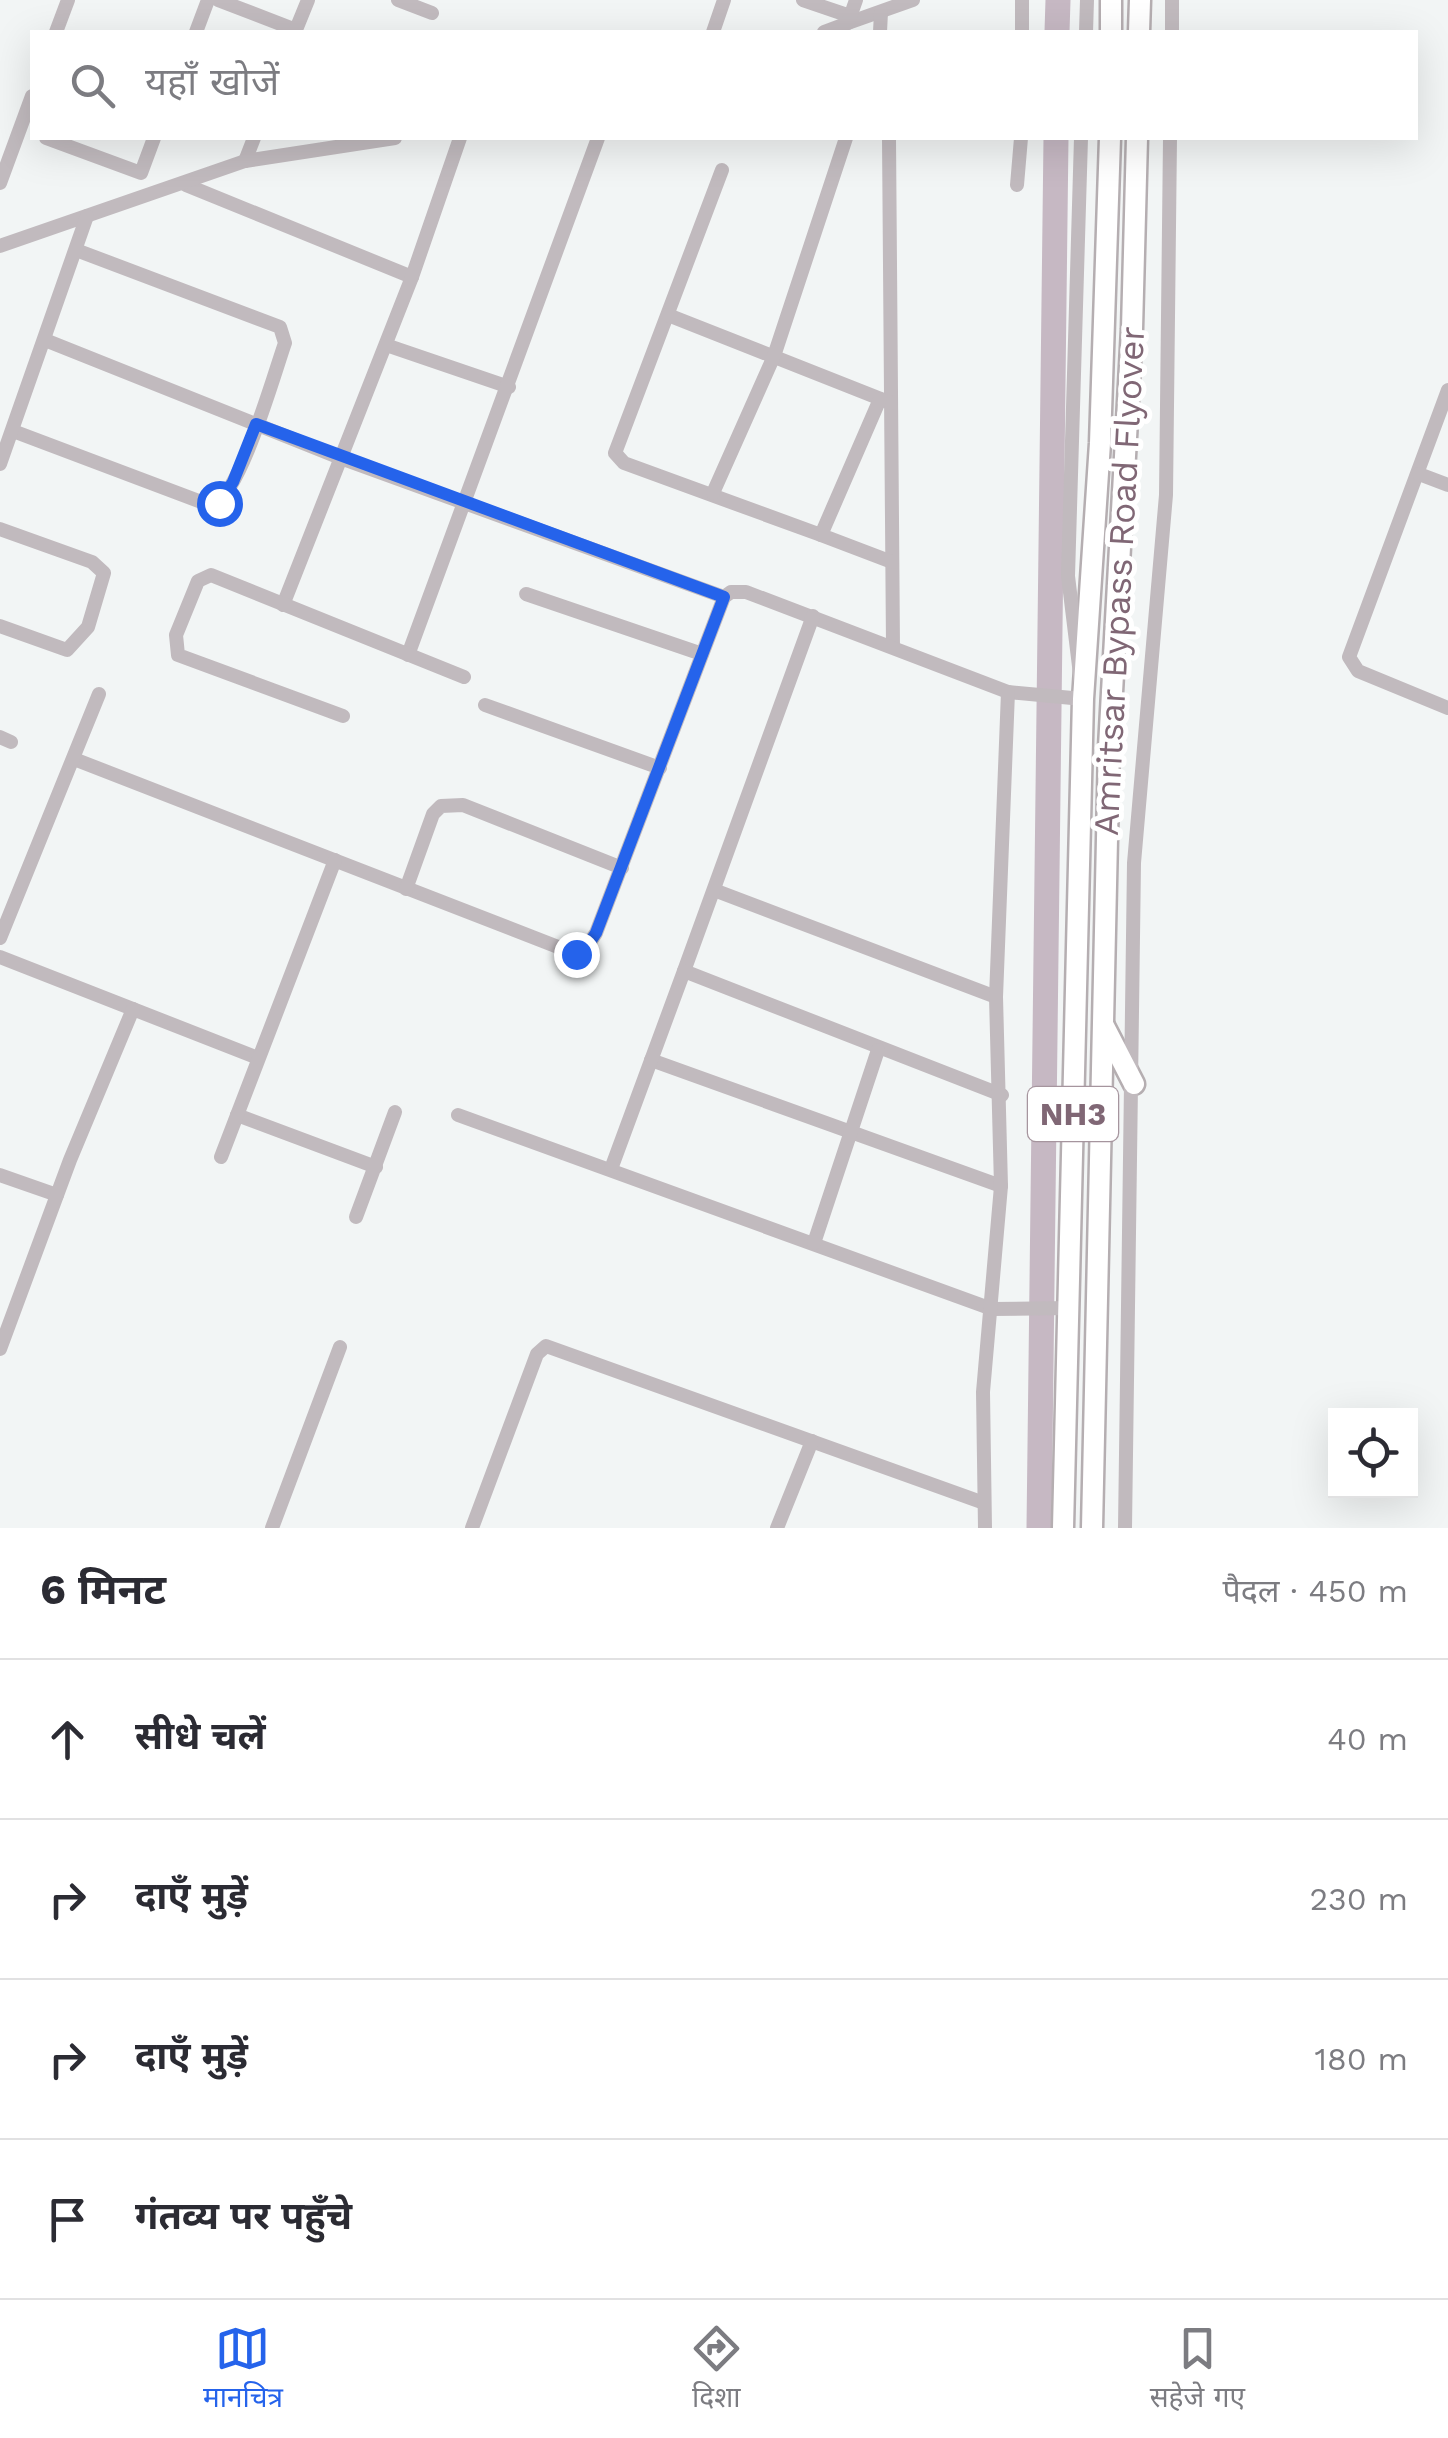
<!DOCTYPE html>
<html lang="hi">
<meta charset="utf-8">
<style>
body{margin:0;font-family:"Work Sans","Noto Sans Devanagari",sans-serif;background:#f2f2f3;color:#2b2b33}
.controls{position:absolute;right:30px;bottom:30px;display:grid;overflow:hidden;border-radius:0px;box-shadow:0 10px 40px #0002}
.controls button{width:90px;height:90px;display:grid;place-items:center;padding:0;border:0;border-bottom:2px solid #e1e1e2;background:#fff;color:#2b2b33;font:50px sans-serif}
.stop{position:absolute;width:30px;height:30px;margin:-22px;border:8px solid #2563eb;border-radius:50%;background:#fff}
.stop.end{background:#2563eb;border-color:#fff;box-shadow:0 2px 10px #0008}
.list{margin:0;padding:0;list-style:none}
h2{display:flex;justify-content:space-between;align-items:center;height:130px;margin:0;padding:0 40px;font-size:42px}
h2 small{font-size:32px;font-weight:400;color:#7c7c81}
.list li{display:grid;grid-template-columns:65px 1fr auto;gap:30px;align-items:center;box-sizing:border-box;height:160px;padding:0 40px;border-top:2px solid #e1e1e2}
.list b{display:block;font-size:38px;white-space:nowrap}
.list em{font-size:32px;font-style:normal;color:#7c7c81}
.icon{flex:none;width:55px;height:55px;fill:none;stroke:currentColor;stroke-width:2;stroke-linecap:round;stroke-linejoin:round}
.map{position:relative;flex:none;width:1448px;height:1528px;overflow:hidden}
.search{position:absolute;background:#fff;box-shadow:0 10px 40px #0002;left:30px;right:30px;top:30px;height:110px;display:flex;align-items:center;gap:25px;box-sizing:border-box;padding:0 35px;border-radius:0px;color:#7c7c81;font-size:38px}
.sheet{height:770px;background:#fff}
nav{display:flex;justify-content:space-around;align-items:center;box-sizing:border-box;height:140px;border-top:2px solid #e1e1e2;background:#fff;font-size:28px;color:#7c7c81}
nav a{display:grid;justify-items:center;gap:5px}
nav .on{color:#2563eb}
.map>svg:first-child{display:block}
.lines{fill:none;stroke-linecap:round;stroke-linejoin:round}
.river{stroke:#c6b8c3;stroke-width:25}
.highway-casing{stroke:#b5aeb1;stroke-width:25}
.minor{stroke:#c1babe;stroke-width:14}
.highway{stroke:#fff;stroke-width:20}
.route{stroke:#2563eb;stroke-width:12}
.labels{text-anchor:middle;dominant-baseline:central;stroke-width:10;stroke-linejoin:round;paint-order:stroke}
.shield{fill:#fff;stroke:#a6959e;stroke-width:2.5}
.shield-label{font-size:32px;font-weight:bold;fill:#806775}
.street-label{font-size:35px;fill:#806775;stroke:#fff}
</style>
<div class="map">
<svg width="1448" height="1528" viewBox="0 0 1448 1528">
<rect width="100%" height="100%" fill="#f2f5f5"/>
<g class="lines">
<g class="river">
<path d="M1057,32L1058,0"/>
<path d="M1039,1528L1056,138"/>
</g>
<defs>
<g id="highway">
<path d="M1111,32V0"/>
<path d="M1139,32L1140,0"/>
<path d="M1104,1026L1134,1084"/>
<path d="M1063,1528L1083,699L1100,443L1110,138"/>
<path d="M1092,1528L1109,747L1132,329L1137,138"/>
</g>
</defs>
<use href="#highway" class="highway-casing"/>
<g class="minor">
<path d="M218,0L296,30"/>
<path d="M398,0L432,13"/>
<path d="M803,0L850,16"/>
<path d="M1022,0V32"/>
<path d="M848,23L913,0"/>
<path d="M56,32L68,0"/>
<path d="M196,32L208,0"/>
<path d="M295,32L308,0"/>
<path d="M713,32L724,0"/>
<path d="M824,32L848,23L856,0"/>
<path d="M880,32L881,12"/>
<path d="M1086,32L1087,0"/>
<path d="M1172,32V0"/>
<path d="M46,138L141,173L154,138"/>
<path d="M889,138L893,647"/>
<path d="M245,161L254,138"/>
<path d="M722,170L615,453L624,463L821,535"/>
<path d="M0,183L32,96"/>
<path d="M186,185L412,277"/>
<path d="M1017,185L1021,138"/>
<path d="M0,246L245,161L395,138"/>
<path d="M668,315L891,403"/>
<path d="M45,340L343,459L724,597"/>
<path d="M386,345L509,387"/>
<path d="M1448,390L1349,657L1358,671L1448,708"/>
<path d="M880,399L821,535L892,562"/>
<path d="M13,431L212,506C240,496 274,374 285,343L280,327L76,250"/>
<path d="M0,464L87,216"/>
<path d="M1419,474L1448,485"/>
<path d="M713,493L774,356L846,138"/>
<path d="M0,529L92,562L104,573L88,627L67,650L0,626"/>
<path d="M526,594L702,654"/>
<path d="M283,605L412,277L460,138"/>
<path d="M408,655L598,138"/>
<path d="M485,705L660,768"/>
<path d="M343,716L178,655L176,635L198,581L211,575L464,677"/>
<path d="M0,737L11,742"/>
<path d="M74,759L576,954L584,951L596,933L724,597L731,592H746L1008,692L1083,699L1068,576L1081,138"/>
<path d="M406,889L433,814L441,806L463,805L622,868"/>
<path d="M714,890L996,997"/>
<path d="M0,938L99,694"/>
<path d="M0,957L258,1058"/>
<path d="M684,971L813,616"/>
<path d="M651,1060L1001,1186"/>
<path d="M237,1115L376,1167"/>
<path d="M458,1115L992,1309L1070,1308"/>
<path d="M221,1157L335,860"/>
<path d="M611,1169L684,971L1002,1095"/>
<path d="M0,1175L57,1195"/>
<path d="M356,1217L395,1112"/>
<path d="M814,1243L878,1050"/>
<path d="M0,1349L70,1160L133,1009"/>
<path d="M272,1528L340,1347"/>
<path d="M472,1528L537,1354L546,1346L984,1503"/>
<path d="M777,1528L812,1441"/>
<path d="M985,1528L983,1392L1001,1186L996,997L1008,692"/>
<path d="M1125,1528L1134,863L1166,495L1170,138"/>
</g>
<use href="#highway" class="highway"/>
</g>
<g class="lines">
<path class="route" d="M219,503L233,482L256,424L724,597L596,933L584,951L576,954"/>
</g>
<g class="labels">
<rect class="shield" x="1028" y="1087" width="90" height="54" rx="8"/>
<g class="shield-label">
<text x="1073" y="1114">NH3</text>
</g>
<g class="street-label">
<text transform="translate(1119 581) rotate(-87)">Amritsar Bypass Road Flyover</text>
</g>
</g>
</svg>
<div class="controls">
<button><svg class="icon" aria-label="locate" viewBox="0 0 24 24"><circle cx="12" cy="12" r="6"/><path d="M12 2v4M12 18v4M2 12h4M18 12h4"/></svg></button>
</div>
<div class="stop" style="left:219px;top:503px"></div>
<div class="stop end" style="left:576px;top:954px"></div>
<div class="search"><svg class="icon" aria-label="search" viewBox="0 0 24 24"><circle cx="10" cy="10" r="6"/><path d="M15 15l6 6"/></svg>यहाँ खोजें</div>
</div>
<section class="sheet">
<h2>6 मिनट<small>पैदल · 450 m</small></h2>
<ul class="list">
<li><svg class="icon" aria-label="ahead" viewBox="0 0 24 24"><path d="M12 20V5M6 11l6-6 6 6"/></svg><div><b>सीधे चलें</b></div><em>40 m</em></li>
<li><svg class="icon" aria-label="right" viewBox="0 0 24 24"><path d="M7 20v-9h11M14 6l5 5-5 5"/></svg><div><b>दाएँ मुड़ें</b></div><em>230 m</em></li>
<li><svg class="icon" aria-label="right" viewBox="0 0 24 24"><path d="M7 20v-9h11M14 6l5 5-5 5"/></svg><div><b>दाएँ मुड़ें</b></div><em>180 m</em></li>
<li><svg class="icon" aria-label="arrive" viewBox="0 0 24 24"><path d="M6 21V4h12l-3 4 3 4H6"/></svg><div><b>गंतव्य पर पहुँचे</b></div></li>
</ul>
</section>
<nav>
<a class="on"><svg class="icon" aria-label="map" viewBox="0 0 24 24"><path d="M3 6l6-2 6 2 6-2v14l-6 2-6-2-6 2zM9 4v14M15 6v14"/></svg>मानचित्र</a>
<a><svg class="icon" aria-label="directions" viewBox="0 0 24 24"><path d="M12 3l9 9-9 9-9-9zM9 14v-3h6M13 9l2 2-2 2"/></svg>दिशा</a>
<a><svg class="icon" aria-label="saved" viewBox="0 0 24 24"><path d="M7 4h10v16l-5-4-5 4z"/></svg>सहेजे गए</a>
</nav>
